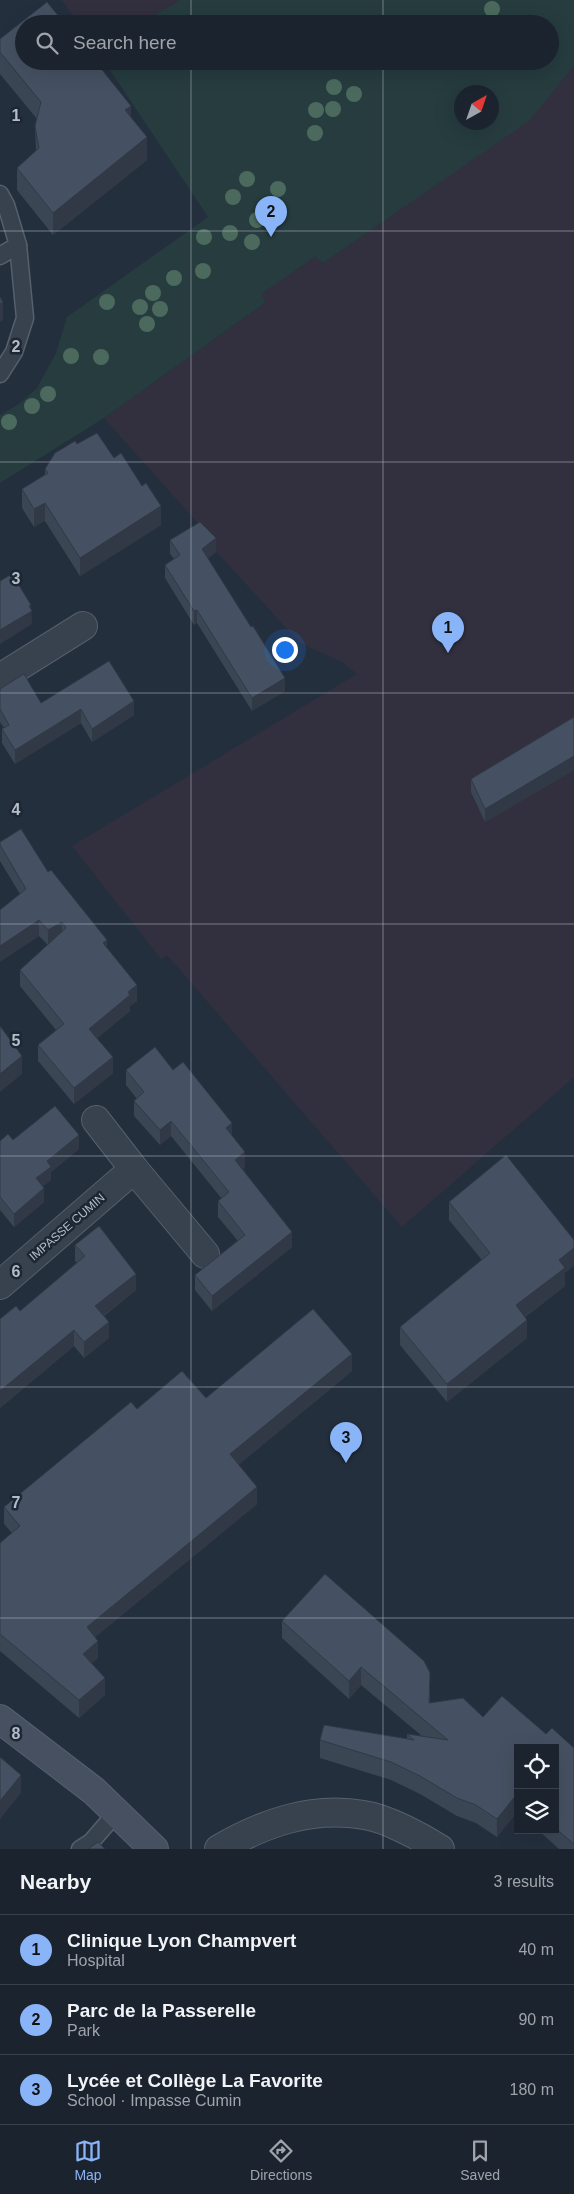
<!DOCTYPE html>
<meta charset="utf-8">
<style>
body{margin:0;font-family:Arial,sans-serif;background:#282f3a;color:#f1f3f6}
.controls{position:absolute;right:15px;bottom:15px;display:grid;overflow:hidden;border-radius:0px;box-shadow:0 5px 20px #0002}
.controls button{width:45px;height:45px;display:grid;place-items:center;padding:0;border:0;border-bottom:1px solid #39404a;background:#1b232e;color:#f1f3f6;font:25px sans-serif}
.compass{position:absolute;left:454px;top:85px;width:45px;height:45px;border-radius:50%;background:#1b232e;box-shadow:0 5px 20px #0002;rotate:40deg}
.you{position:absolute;left:284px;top:649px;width:18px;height:18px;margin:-12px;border:4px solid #fff;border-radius:50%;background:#1a73e8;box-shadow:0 0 0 8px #1a73e833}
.badge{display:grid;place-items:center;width:32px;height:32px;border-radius:50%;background:#8ab4f8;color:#111;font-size:16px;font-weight:700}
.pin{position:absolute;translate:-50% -41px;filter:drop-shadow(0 1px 2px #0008)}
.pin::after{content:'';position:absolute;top:26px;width:18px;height:15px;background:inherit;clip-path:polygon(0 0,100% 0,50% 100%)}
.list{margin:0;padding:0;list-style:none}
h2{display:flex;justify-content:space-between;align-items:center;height:65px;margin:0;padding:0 20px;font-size:21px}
h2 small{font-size:16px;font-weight:400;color:#a0a4aa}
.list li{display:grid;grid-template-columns:32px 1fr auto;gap:15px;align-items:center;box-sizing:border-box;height:70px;padding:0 20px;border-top:1px solid #39404a}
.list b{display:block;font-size:19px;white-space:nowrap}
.list p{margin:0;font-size:16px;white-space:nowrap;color:#a0a4aa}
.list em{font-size:16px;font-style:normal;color:#a0a4aa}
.icon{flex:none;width:28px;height:28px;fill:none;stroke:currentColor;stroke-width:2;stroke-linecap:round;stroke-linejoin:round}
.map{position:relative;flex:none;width:574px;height:1849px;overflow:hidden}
.search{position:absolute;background:#1b232e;box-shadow:0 5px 20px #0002;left:15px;right:15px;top:15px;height:55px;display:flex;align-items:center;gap:12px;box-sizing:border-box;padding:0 18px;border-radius:28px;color:#a0a4aa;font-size:19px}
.sheet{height:275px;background:#1b232e}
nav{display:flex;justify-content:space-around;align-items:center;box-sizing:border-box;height:70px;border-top:1px solid #39404a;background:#1b232e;font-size:14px;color:#a0a4aa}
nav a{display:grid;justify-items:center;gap:2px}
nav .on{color:#8ab4f8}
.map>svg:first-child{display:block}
.medical{fill:#32303f}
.green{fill:#263c3f;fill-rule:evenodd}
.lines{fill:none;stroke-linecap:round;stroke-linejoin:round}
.service-casing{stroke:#565f6c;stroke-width:19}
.minor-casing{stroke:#565f6c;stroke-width:30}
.tertiary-casing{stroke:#565f6c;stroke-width:30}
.secondary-casing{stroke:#565f6c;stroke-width:30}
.service{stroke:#38414e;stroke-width:16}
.minor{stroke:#38414e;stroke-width:28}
.tertiary{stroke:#38414e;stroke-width:28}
.secondary{stroke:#465061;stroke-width:28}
.tree{fill:#4b6a5d}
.wall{fill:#3b4654}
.shaded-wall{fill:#303945}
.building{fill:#455162;stroke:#303945}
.grid{fill:none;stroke:#b4bcc9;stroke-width:1;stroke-opacity:0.55}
.labels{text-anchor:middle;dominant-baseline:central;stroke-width:5;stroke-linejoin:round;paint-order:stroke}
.street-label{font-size:12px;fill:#b4bcc9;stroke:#1d2633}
.grid-label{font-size:16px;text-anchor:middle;font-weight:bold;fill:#b4bcc9;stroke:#1d2633;stroke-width:5;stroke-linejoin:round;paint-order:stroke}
</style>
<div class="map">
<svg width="574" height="1849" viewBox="0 0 574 1849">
<rect width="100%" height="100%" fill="#242f3e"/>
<g class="medical">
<path d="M62,0H180L140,24H79Z"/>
<path d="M574,66V1077L402,1227L167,955L161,959L72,846L357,674L342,662L300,643L201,535L205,531L104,418L266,302L260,294L315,257L323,263L528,121Z"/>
</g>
<path class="green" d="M180,0H574V66L529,121L323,263L315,257L261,294L266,302L104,418L0,483V415L19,404L37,388L56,353L67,317L208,217L104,61H550V24H140ZM462,92H492V122H462Z"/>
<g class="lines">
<defs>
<g id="service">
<path d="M0,194L6,205L18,245L25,318L14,352L0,374"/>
<path d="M0,256L18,245"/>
<path d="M80,1849L91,1842L117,1812"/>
</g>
<g id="minor">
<path d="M0,678L83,626"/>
<path d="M96,1120L134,1169L205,1254"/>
<path d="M0,1285L134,1169"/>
</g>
<path id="tertiary" d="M219,1849C264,1823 311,1806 364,1815C386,1818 421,1837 440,1849"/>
<path id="secondary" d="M0,1719L94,1791L154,1849"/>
</defs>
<use href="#service" class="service-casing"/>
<use href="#minor" class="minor-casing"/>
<use href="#tertiary" class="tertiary-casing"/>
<use href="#secondary" class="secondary-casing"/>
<use href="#service" class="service"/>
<use href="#minor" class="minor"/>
<use href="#tertiary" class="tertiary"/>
<use href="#secondary" class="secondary"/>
</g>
<g class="tree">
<circle cx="492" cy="9" r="8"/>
<circle cx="334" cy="87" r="8"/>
<circle cx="354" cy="94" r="8"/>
<circle cx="333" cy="109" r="8"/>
<circle cx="316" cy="110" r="8"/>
<circle cx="315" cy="133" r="8"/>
<circle cx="247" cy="179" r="8"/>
<circle cx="278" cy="189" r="8"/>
<circle cx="233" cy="197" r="8"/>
<circle cx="267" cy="207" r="8"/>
<circle cx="257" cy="220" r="8"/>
<circle cx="230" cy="233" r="8"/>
<circle cx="204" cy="237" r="8"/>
<circle cx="252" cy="242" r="8"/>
<circle cx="203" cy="271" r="8"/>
<circle cx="174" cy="278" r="8"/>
<circle cx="153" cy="293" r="8"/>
<circle cx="107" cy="302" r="8"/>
<circle cx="140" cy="307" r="8"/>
<circle cx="160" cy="309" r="8"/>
<circle cx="147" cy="324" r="8"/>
<circle cx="71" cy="356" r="8"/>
<circle cx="101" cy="357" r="8"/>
<circle cx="48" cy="394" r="8"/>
<circle cx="32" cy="406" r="8"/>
<circle cx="9" cy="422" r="8"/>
</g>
<g class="wall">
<path d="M0,39L131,118L147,160L53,235L17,190V168L36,151L35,126L37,119L0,74Z"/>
<path d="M77,444L114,458L161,525L80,576L45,521L34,527L22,508V489L45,475V469Z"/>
<path d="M170,540L216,552L208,558L285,691L252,711L197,623L194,625L165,578V565L174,559L170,554Z"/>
<path d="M0,689L41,703L134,715L92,742L81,723L15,764L2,743V729L4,728L0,722Z"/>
<path d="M574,717V770L485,822L471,792V779Z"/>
<path d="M0,842L48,872L107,948L137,1001L130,1006V1011L97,1038L113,1073L74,1104L38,1061V1045L56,1030L20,986V970L48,945L39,936L0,961V910L20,894L0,861Z"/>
<path d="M126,1070H173L232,1135L245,1167L243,1169L292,1247L212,1311L195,1290V1275L238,1241L218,1217V1201L222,1199L171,1136L160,1145L134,1116V1101L137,1099L126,1085Z"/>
<path d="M13,1140L79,1149L51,1172V1180L43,1186L44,1202L14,1227L0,1210V1141Z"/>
<path d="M449,1202L565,1273V1286L525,1317L527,1338L447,1402L400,1345V1327L482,1260L449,1220Z"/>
<path d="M75,1245L136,1290L104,1316L109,1338L84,1358L74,1346L0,1408V1319L20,1311L77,1263L75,1261Z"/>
<path d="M352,1371L238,1465L257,1504L95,1637L98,1658L92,1663L105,1695L79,1718L0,1651V1543L12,1533L4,1524V1507L137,1409L206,1398Z"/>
<path d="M282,1621L430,1690V1703L546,1734L574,1748V1849H559L538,1830H555V1748H518V1812H517L497,1837L476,1823L457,1816L420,1794L391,1780L320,1758V1740L407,1739V1734L422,1736L361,1685L349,1699L282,1638Z"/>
</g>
<g class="shaded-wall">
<path d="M131,106V128L125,110Z"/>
<path d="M147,137V160L53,235V213Z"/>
<path d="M3,302V320L0,322V304Z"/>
<path d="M45,503V521L34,527V509Z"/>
<path d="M161,506V525L80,576V558Z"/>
<path d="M216,538V552L202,563V549Z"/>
<path d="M31,605L32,624L0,644V630L29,606Z"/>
<path d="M197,610V623L194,625V611Z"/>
<path d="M285,678V691L252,711V698Z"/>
<path d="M134,701V715L92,742V729Z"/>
<path d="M81,709V723L15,764V750Z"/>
<path d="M574,756V770L485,822V809Z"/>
<path d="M39,920V936L0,962V946Z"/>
<path d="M62,922V937L48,945V930Z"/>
<path d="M107,940V956L103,943Z"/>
<path d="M137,985V1001L130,1006V1011L89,1045V1029Z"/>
<path d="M22,1056V1074L0,1092V1074Z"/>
<path d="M113,1057V1073L74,1104V1088Z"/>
<path d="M171,1121V1136L160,1145V1130Z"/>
<path d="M232,1123V1139L226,1128Z"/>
<path d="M79,1135V1149L51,1172V1180L36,1192V1178L47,1161Z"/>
<path d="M245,1152V1167L235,1175V1160Z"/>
<path d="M44,1188V1202L14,1227V1214Z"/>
<path d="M292,1232V1247L212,1311V1296Z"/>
<path d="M574,1248V1266L565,1273V1286L516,1323V1305L559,1260Z"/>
<path d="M136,1274V1290L95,1322V1306Z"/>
<path d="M527,1320V1338L447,1402V1384Z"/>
<path d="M109,1322V1338L84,1358V1342Z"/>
<path d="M74,1330V1346L0,1408V1391Z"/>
<path d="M352,1354V1371L230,1472V1454Z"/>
<path d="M257,1487V1504L87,1644V1627Z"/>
<path d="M98,1641V1658L83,1671V1654Z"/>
<path d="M361,1667V1685L349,1699V1681Z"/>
<path d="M105,1678V1695L79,1718V1700Z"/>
<path d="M21,1775V1793L0,1819V1801Z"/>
<path d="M517,1794V1812L497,1837V1819Z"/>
</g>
<g class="building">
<path d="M47,2L65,24H24V61H95L131,106L125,110L147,137L53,213L17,168L39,148L35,126L41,102L0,52V39Z"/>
<path d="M0,297L3,302L0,304Z"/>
<path d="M97,433L114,458L121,453L142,486L146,483L161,506L80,558L45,503L34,509L22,489L48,473L45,469L55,453L75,441L77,444Z"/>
<path d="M200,522L216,538L202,549L251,627L253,626L285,678L252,698L197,610L194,611L165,565L180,555L170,540Z"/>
<path d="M12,574L31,605L29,606L32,611L0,630V581Z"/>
<path d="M109,661L134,701L92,729L81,709L15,750L2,729L9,725L0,709V689L24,674L41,703Z"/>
<path d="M574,717V756L485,809L471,779Z"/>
<path d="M21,829L48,872L51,870L107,940L103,943L137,985L128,992L130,995L89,1029L113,1057L74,1088L38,1045L64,1024L20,970L66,928L62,922L48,930L39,920L0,946V910L26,889L0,845V842Z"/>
<path d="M0,1026L22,1056L0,1074Z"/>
<path d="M155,1047L173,1070L183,1062L232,1123L226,1128L245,1152L235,1160L292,1232L212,1296L195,1275L245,1235L218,1201L229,1192L171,1121L160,1130L134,1101L144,1092L126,1070Z"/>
<path d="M55,1106L79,1135L47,1161L51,1167L36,1178L44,1188L14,1214L0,1197V1141L8,1134L13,1140Z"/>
<path d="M506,1155L574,1240V1248L559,1260L565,1268L516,1305L527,1320L447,1384L400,1327L490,1253L449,1202Z"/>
<path d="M99,1226L136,1274L95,1306L109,1322L84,1342L74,1330L0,1391V1319L16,1306L20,1311L85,1256L75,1245Z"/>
<path d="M313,1309L352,1354L230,1454L257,1487L87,1627L98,1641L83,1654L105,1678L79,1700L0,1634V1543L20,1526L4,1507L131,1402L137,1409L182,1371L206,1398Z"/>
<path d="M325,1574L424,1661L430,1673L429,1703L463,1698L483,1717L502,1696L546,1734L552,1728L574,1748V1844L555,1828V1748H518V1795L517,1794L497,1819L476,1805L457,1798L420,1776L391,1762L320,1740L324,1725L414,1740L407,1734L448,1740L361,1667L349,1681L282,1621Z"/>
<path d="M0,1757L21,1775L0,1801Z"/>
<path d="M98,1842L105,1849H88Z"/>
</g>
<path class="grid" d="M191,0V24M383,0V24M191,61V1849M383,61V1849M0,231H574M0,462H574M0,693H574M0,924H574M0,1156H574M0,1387H574M0,1618H574"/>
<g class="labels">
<g class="street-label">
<text transform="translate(67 1227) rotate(-41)">IMPASSE CUMIN</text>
</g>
</g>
<g class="grid-label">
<text x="16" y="121">1</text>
<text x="16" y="352">2</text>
<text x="16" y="584">3</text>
<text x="16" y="815">4</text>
<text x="16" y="1046">5</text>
<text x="16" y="1277">6</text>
<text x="16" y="1508">7</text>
<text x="16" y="1739">8</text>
</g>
</svg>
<div class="controls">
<button><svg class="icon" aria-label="locate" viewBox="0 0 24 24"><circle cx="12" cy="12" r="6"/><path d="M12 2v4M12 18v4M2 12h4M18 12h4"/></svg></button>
<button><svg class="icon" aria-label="layers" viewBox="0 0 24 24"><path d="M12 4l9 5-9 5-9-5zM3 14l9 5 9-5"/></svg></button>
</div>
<svg class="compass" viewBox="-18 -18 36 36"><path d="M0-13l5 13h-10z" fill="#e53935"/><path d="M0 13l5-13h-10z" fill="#a0a4aa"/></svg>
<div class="you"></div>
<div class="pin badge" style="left:448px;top:653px">1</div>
<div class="pin badge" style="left:271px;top:237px">2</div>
<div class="pin badge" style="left:346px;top:1463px">3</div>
<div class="search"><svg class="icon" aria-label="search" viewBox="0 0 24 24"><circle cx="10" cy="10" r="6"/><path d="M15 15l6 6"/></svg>Search here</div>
</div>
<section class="sheet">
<h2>Nearby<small>3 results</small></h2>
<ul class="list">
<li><span class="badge">1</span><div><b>Clinique Lyon Champvert</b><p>Hospital</p></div><em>40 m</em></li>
<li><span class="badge">2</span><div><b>Parc de la Passerelle</b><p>Park</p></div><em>90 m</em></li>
<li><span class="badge">3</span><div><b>Lycée et Collège La Favorite</b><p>School · Impasse Cumin</p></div><em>180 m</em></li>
</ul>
</section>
<nav>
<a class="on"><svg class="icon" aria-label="map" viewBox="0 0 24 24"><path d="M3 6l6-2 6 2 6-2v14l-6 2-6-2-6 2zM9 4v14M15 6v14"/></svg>Map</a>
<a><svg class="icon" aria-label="directions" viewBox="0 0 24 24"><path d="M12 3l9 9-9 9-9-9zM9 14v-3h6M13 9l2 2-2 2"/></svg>Directions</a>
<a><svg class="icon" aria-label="saved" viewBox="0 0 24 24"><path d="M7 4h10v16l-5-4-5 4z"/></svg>Saved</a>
</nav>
